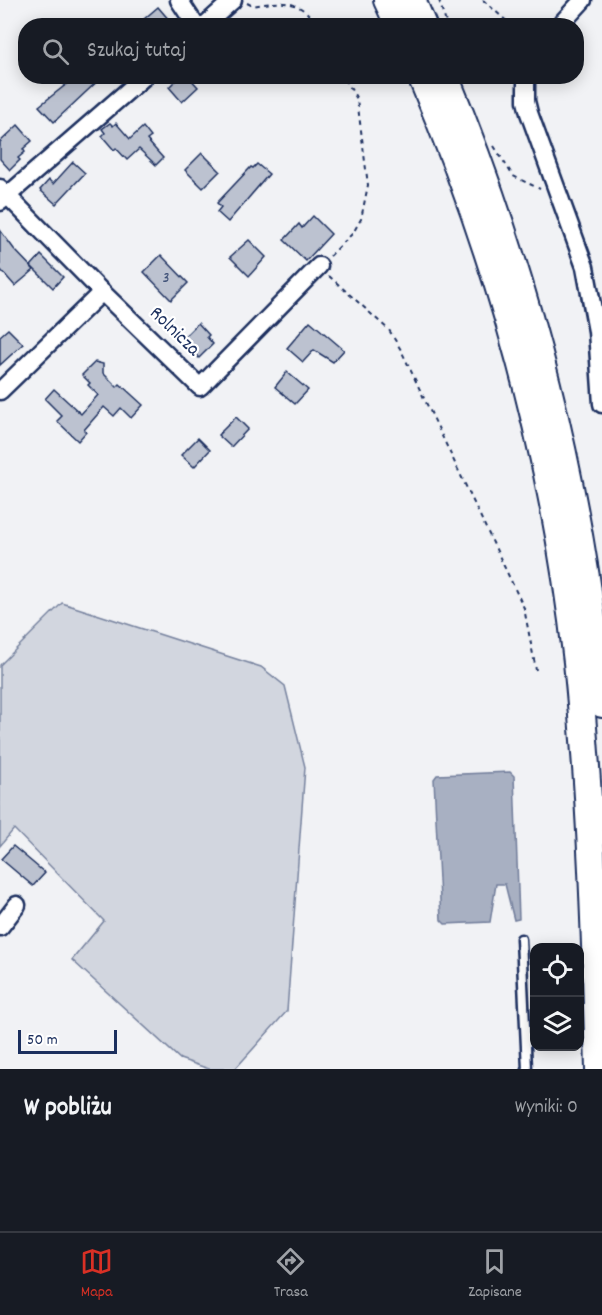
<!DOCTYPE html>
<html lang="pl">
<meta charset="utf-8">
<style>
body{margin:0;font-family:Dekko,sans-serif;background:#20242c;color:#f1f3f6}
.controls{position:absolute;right:18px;bottom:18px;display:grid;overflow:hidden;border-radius:12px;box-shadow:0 3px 15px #0003}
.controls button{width:54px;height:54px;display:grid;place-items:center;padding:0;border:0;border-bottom:2px solid #363941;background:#171b24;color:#f1f3f6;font:30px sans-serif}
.scale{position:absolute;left:18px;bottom:15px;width:99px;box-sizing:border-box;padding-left:6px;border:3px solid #1b2f5e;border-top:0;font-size:16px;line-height:21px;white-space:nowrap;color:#1b2f5e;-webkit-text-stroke:4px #fff;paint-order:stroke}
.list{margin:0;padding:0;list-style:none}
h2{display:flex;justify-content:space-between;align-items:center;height:78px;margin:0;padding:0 24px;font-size:26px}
h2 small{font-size:20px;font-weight:400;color:#9ea1a6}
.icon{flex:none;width:33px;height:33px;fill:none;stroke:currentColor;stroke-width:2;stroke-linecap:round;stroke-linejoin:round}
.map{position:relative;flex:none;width:602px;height:1069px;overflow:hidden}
.search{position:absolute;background:#171b24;box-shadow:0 3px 15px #0003;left:18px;right:18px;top:18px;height:66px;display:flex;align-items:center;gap:15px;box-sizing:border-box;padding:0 21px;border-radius:24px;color:#9ea1a6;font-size:22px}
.sheet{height:162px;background:#171b24}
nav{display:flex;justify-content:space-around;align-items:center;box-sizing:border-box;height:84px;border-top:2px solid #363941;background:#171b24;font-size:16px;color:#9ea1a6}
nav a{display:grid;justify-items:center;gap:3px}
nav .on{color:#d93025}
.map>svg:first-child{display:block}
.green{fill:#d2d6df;stroke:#76829e;stroke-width:1.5}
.water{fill:#a8b0c2;stroke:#707c9a;stroke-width:1.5}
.building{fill:#bcc2d0;stroke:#1b2f5e;stroke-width:1.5}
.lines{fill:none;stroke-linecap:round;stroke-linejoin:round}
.service-casing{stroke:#1b2f5e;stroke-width:13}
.minor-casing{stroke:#1b2f5e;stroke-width:21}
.primary-casing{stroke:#1b2f5e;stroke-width:30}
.path{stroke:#1b2f5e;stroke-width:2;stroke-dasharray:4.5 4.5;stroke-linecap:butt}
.service{stroke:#fff;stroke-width:8}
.minor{stroke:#fff;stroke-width:16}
.primary{stroke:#fff;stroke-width:26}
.labels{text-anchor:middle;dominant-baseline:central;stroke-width:4.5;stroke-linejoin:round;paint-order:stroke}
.number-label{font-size:16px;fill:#43547a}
.street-label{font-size:20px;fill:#1b2f5e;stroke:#fff}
</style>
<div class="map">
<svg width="602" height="1069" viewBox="0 0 602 1069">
<rect width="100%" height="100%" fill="#f1f2f5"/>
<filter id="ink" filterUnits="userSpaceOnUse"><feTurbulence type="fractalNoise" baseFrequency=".0167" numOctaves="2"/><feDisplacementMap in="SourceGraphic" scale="12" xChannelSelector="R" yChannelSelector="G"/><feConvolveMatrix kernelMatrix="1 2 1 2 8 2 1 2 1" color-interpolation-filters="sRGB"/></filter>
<g filter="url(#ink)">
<path class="green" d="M62,603L261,667L285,686L305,767L287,1011L235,1069H209L180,1059L72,960L104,921L14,829L0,846V665Z"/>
<path class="water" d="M510,772L514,776L519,919L514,920L505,884H496L490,922L445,924L441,920L434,779L437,775Z"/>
<g class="building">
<path d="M158,7L170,21L165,26H150L144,19Z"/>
<path d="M77,76H103L54,122L39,106Z"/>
<path d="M180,76H188L198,87L182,102L169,87Z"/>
<path d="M110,123L113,126L116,123L130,139L143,127L151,137L147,140L163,158L156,165L139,149L127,160L116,148L114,150L102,136L105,133L102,129Z"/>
<path d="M18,125L32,141L23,149L25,152L18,158L20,160L10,170L0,159V142Z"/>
<path d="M202,153L220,171L203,188L185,170Z"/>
<path d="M73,162L85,173L56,204L40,190L49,180L53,184Z"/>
<path d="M257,164L269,174L228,222L217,212L221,207L217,203L251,167L253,168Z"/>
<path d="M313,216L331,234L306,261L284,240L299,224L302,228Z"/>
<path d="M0,230L14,249L34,270L15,286L0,269Z"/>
<path d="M249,240L266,257L249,276L230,257Z"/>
<path d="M41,255L63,277L53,288L31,266Z"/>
<path d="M161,255L188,283L171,300L144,272Z"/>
<path d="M310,321L344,350L333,362L314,350L303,362L287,348Z"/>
<path d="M198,323L209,335L207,337L213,344L199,358L181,340Z"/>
<path d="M8,329L23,344L0,365V336Z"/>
<path d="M95,362L103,364V373L117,387L120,384L143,405L131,418L121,408L114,416L104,407L84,430L86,432L78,441L57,421L62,416L45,399L54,389L81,414L98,395L88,385L90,383L82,375Z"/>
<path d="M287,372L308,390L295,404L275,387Z"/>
<path d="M236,417L248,429L231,447L218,435Z"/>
<path d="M198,438L210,450L194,467L181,455Z"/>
<path d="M13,846L45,873L33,886L1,859Z"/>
</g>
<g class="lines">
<defs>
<path id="service" d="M521,939L527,1069"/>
<g id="minor">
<path d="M179,0L196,26"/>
<path d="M204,26L233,0"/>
<path d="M559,26L583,0"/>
<path d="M526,76V101L529,113L585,267L597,331L602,404"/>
<path d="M0,188L102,292L200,387L319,266"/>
<path d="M0,202L145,76"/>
<path d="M0,391L102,292"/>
<path d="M0,927L17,905"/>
</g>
<g id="primary">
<path d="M387,0L399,26"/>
<path d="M412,0L423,26"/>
<path d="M421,76C500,262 555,461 577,662C591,797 595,933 599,1069"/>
<path d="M445,76C528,276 581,489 602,704"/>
</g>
</defs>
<use href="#service" class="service-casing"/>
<use href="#minor" class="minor-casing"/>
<use href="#primary" class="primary-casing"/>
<g class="path">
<path d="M439,0L447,26"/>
<path d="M483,0L512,26"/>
<path d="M247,3L253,6C283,0 302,0 317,26"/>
<path d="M494,146L513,176L540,189"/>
<path d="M330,256L353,233L361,219L368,185L357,99L343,76"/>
<path d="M329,276L389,330L401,350L524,608L536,670"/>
</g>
<use href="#service" class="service"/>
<use href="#minor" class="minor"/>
<use href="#primary" class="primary"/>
</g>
</g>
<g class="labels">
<g class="number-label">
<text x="166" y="278">3</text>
</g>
<g class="street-label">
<text transform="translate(174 332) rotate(44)">Rolnicza</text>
</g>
</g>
</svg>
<div class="controls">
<button><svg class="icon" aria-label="locate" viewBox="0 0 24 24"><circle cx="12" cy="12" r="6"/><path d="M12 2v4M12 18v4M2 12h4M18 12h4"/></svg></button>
<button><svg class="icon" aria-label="layers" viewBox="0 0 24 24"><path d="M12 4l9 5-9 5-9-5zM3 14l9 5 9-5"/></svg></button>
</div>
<div class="scale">50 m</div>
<div class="search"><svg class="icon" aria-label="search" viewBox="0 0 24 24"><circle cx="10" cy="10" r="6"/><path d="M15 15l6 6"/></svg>Szukaj tutaj</div>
</div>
<section class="sheet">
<h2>W pobliżu<small>Wyniki: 0</small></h2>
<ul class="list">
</ul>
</section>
<nav>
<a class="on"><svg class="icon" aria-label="map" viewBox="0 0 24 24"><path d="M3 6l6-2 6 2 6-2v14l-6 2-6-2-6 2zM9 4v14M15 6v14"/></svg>Mapa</a>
<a><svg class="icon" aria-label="directions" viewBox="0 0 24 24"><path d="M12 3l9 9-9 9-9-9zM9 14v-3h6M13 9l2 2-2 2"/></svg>Trasa</a>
<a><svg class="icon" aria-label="saved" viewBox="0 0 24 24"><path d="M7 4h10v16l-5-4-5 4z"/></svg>Zapisane</a>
</nav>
